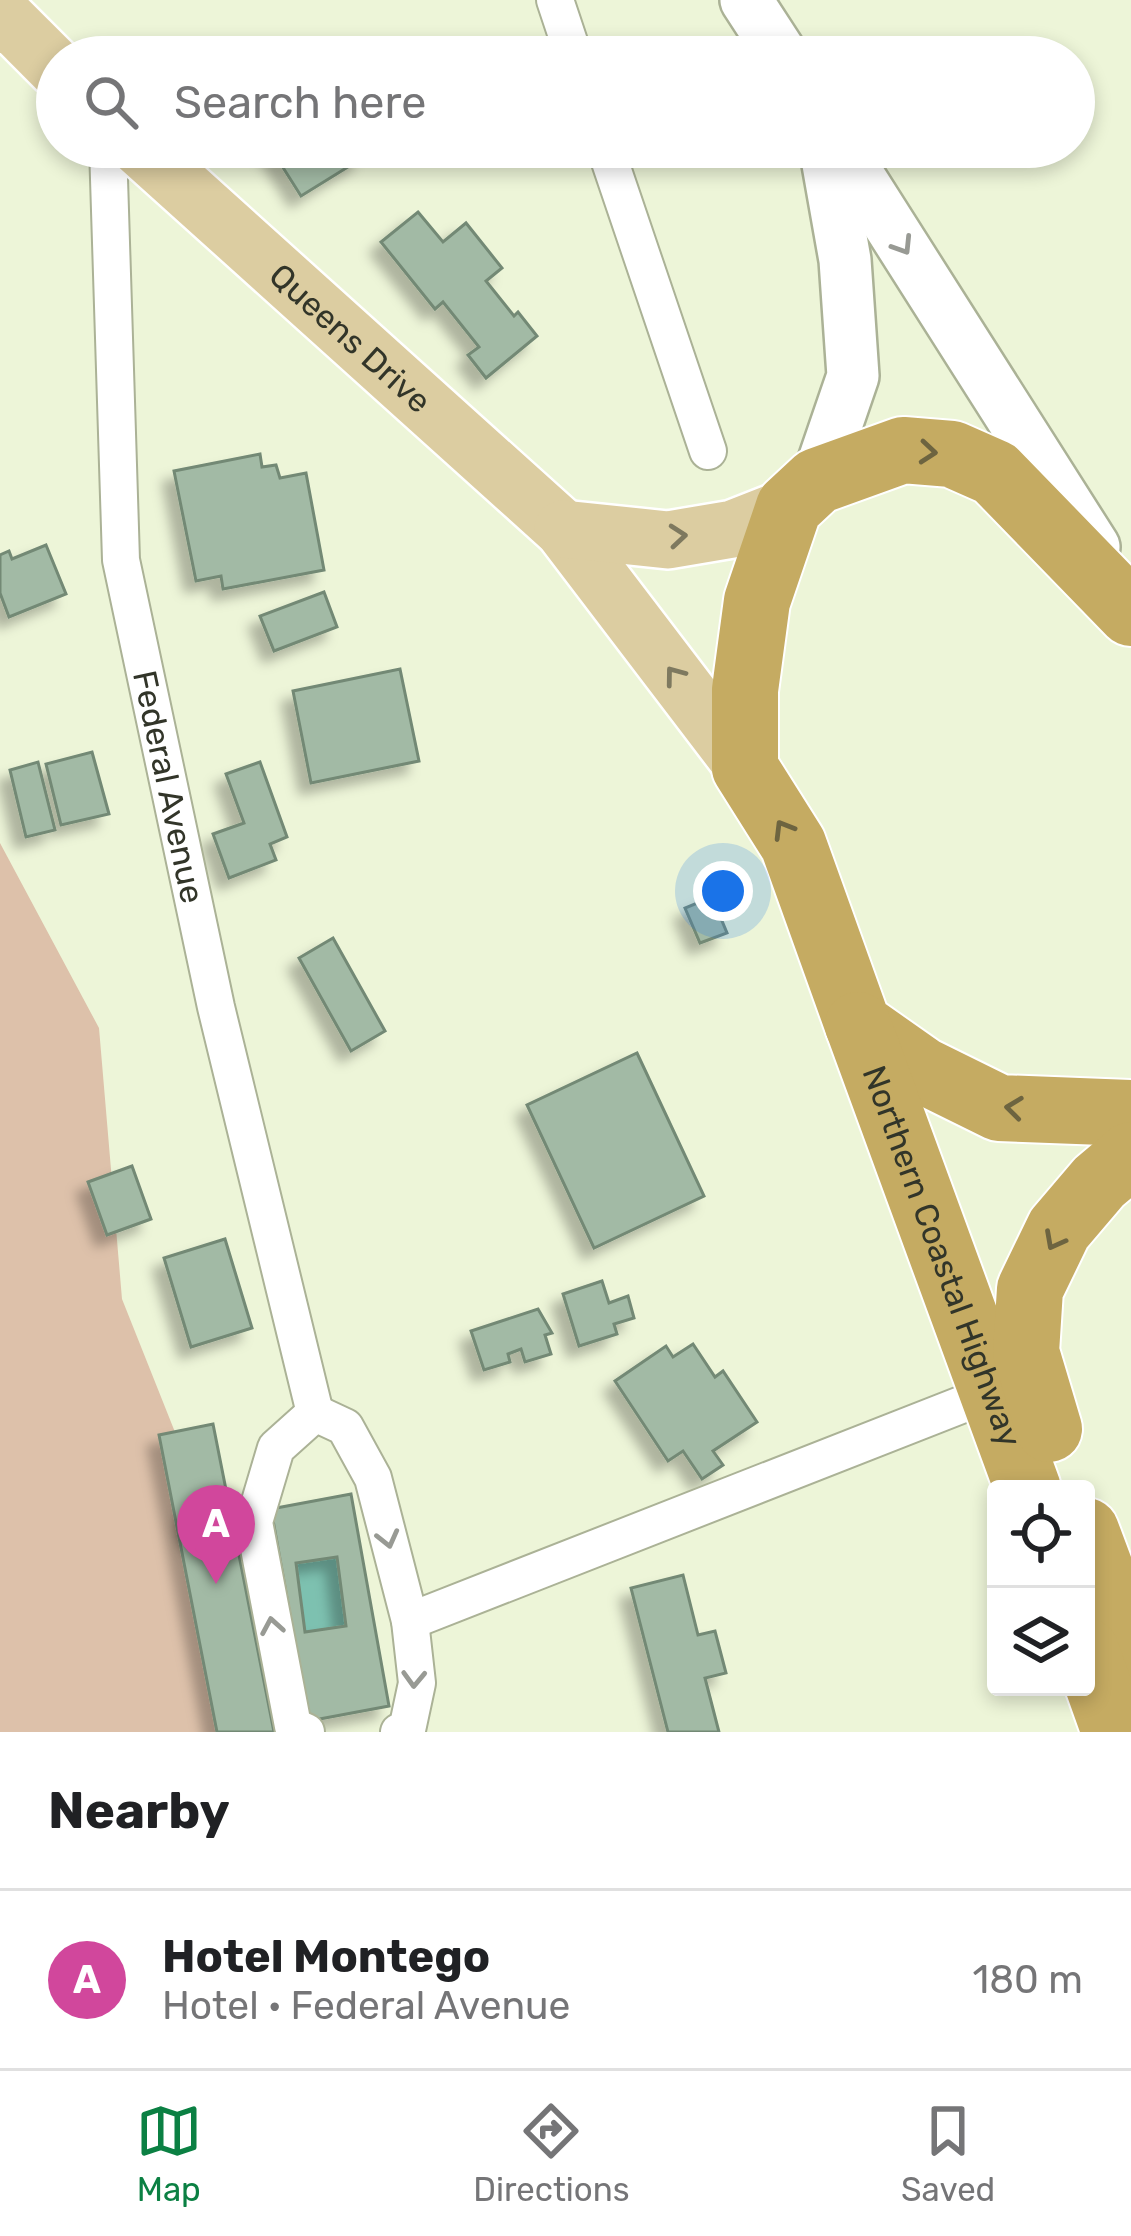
<!DOCTYPE html>
<meta charset="utf-8">
<style>
body{margin:0;font-family:Rubik,sans-serif;background:#f6f6f6;color:#202124}
.controls{position:absolute;right:36px;bottom:36px;display:grid;overflow:hidden;border-radius:12px;box-shadow:0 6px 18px #0003}
.controls button{width:108px;height:108px;display:grid;place-items:center;padding:0;border:0;border-bottom:3px solid #e0e0e0;background:#fff;color:#202124;font:60px sans-serif}
.you{position:absolute;left:723px;top:891px;width:42px;height:42px;margin:-30px;border:9px solid #fff;border-radius:50%;background:#1a73e8;box-shadow:0 0 0 18px #1a73e833}
.badge{display:grid;place-items:center;width:78px;height:78px;border-radius:50%;background:#0b8043;color:#fff;font-size:39px;font-weight:700}
.pin{position:absolute;translate:-50% -99px;filter:drop-shadow(0 3px 6px #0008)}
.pin::after{content:'';position:absolute;top:63px;width:42px;height:36px;background:inherit;clip-path:polygon(0 0,100% 0,50% 100%)}
.list{margin:0;padding:0;list-style:none}
h2{display:flex;justify-content:space-between;align-items:center;height:156px;margin:0;padding:0 48px;font-size:51px}
h2 small{font-size:39px;font-weight:400;color:#757577}
.list li{display:grid;grid-template-columns:78px 1fr auto;gap:36px;align-items:center;box-sizing:border-box;height:180px;padding:0 48px;border-top:3px solid #e0e0e0}
.list b{display:block;font-size:45px;white-space:nowrap}
.list p{margin:0;font-size:39px;white-space:nowrap;color:#757577}
.list em{font-size:39px;font-style:normal;color:#757577}
.icon{flex:none;width:66px;height:66px;fill:none;stroke:currentColor;stroke-width:2;stroke-linecap:round;stroke-linejoin:round}
.map{position:relative;flex:none;width:1131px;height:1732px;overflow:hidden}
.search{position:absolute;background:#fff;box-shadow:0 6px 18px #0003;left:36px;right:36px;top:36px;height:132px;display:flex;align-items:center;gap:30px;box-sizing:border-box;padding:0 42px;border-radius:66px;color:#757577;font-size:45px}
.sheet{height:336px;background:#fff}
nav{display:flex;justify-content:space-around;align-items:center;box-sizing:border-box;height:168px;border-top:3px solid #e0e0e0;background:#fff;font-size:33px;color:#757577}
nav a{display:grid;justify-items:center;gap:6px}
nav .on{color:#0b8043}
.map>svg:first-child{display:block}
.green{fill:#ddc1aa}
.water{fill:#7dc1b0}
.building{fill:#a2baa5;stroke:#738975;stroke-width:3;fill-rule:evenodd;filter:url(#shadow)}
.lines{fill:none;stroke-linecap:round;stroke-linejoin:round}
.street-casing{stroke:#abb296;stroke-width:40}
.secondary-casing{stroke:#abb296;stroke-width:56}
.primary-casing{stroke:#fff;stroke-width:62}
.highway-casing{stroke:#fff;stroke-width:70}
.street{stroke:#fff;stroke-width:36}
.secondary{stroke:#fff;stroke-width:51}
.primary{stroke:#dccda1;stroke-width:57}
.highway{stroke:#c5ab62;stroke-width:66}
.oneway{stroke:#989a94}
.oneway2{stroke:#6d6440}
.oneway3{stroke:#7e795f}
.labels{text-anchor:middle;dominant-baseline:central;stroke-width:9;stroke-linejoin:round;paint-order:stroke}
.street-label{font-size:33px;fill:#323529;stroke:#fff}
</style>
<div class="map">
<svg width="1131" height="1732" viewBox="0 0 1131 1732">
<defs>
<filter id="shadow"><feDropShadow dx="-11" dy="11" stdDeviation="6" flood-color="#0004"/></filter>
</defs>
<rect width="100%" height="100%" fill="#edf5d8"/>
<path class="green" d="M0,843L99,1028L122,1299L206,1510L255,1732H0Z"/>
<path class="water" d="M337,1557L346,1626L305,1632L296,1563Z"/>
<g class="building">
<path d="M270,147H358L364,157L301,196Z"/>
<path d="M418,212L443,242L466,223L502,268L486,281L514,316L518,312L537,336L486,378L468,355L479,347L443,302L435,309L381,242Z"/>
<path d="M260,454L262,467L276,465L280,478L306,473L324,570L223,589L221,576L196,581L174,471Z"/>
<path d="M46,545L66,594L9,617L0,593V555L9,551L12,559Z"/>
<path d="M324,592L337,627L274,651L260,616Z"/>
<path d="M400,669L419,761L311,783L293,691Z"/>
<path d="M92,752L109,814L61,825L46,764Z"/>
<path d="M38,762L55,830L26,837L10,770Z"/>
<path d="M260,762L287,837L270,844L276,860L229,878L213,834L244,823L226,774Z"/>
<path d="M712,897L727,933L700,943L685,908Z"/>
<path d="M333,938L385,1031L351,1051L299,958Z"/>
<path d="M637,1053L704,1196L594,1248L527,1105Z"/>
<path d="M132,1166L151,1219L107,1235L88,1182Z"/>
<path d="M225,1239L252,1328L191,1347L164,1258Z"/>
<path d="M602,1281L609,1303L628,1296L634,1318L614,1324L617,1334L579,1346L563,1294Z"/>
<path d="M538,1309L552,1333L545,1335L551,1354L525,1362L521,1349L508,1354L510,1362L484,1370L471,1331Z"/>
<path d="M693,1344L715,1377L723,1371L757,1422L713,1451L723,1465L702,1479L683,1451L668,1461L615,1381L666,1346L673,1357Z"/>
<path d="M213,1424L274,1732H217L159,1435Z"/>
<path d="M351,1494L389,1706L309,1721L271,1509ZM337,1557L346,1626L305,1632L296,1563Z"/>
<path d="M683,1575L698,1635L715,1631L726,1673L705,1678L719,1732H668L631,1588Z"/>
</g>
<g class="lines">
<defs>
<g id="street">
<path d="M555,0L574,57"/>
<path id="s1" d="M108,147L121,560L216,1007L315,1413"/>
<path d="M605,147L708,451"/>
<path d="M410,1621L994,1392"/>
<path d="M306,1732L293,1726L254,1522L276,1448L315,1413L345,1427L373,1478L410,1621L417,1683L407,1730L399,1732"/>
</g>
<g id="secondary">
<path d="M746,0L783,57"/>
<path d="M840,147L1094,547"/>
<path d="M817,481L853,376L845,260L825,147"/>
</g>
<g id="primary">
<path d="M0,12L57,69"/>
<path id="s2" d="M139,147L563,529L745,768"/>
<path d="M563,529L668,540L733,529L789,507"/>
</g>
<g id="highway">
<path d="M1131,613L995,473L952,454L903,450L817,481L789,507L757,601L745,690V768L793,844L858,1025L922,1070L999,1108L1131,1113"/>
<path id="s3" d="M858,1025L1028,1489"/>
<path d="M1049,1429L1026,1352L1030,1289L1059,1229L1099,1182L1131,1155"/>
<path d="M1086,1531L1131,1651"/>
<path d="M1086,1651L1115,1732"/>
</g>
</defs>
<use href="#street" class="street-casing"/>
<use href="#secondary" class="secondary-casing"/>
<use href="#primary" class="primary-casing"/>
<use href="#highway" class="highway-casing"/>
<use href="#street" class="street"/>
<use href="#secondary" class="secondary"/>
<use href="#primary" class="primary"/>
<use href="#highway" class="highway"/>
</g>
<defs><path id="oneway-chevron" d="M-2-3.5L2.5 0L-2 3.5" fill="none" stroke-width="1.6" stroke-linecap="round" stroke-linejoin="round" transform="scale(3)"/></defs>
<g class="oneway">
<use href="#oneway-chevron" transform="translate(903 246) rotate(58)"/>
<use href="#oneway-chevron" transform="translate(388 1539) rotate(76)"/>
<use href="#oneway-chevron" transform="translate(272 1626) rotate(-100)"/>
<use href="#oneway-chevron" transform="translate(414 1679) rotate(92)"/>
</g>
<g class="oneway2">
<use href="#oneway-chevron" transform="translate(928 452) rotate(5)"/>
<use href="#oneway-chevron" transform="translate(783 829) rotate(-121)"/>
<use href="#oneway-chevron" transform="translate(1014 1108) rotate(-173)"/>
<use href="#oneway-chevron" transform="translate(1054 1241) rotate(118)"/>
</g>
<g class="oneway3">
<use href="#oneway-chevron" transform="translate(678 536) rotate(-5)"/>
<use href="#oneway-chevron" transform="translate(674 675) rotate(-127)"/>
</g>
<g class="labels">
<g class="street-label">
<text stroke="none"><textPath href="#s2" startOffset="285">Queens Drive</textPath></text>
<text stroke="none"><textPath href="#s1" startOffset="645">Federal Avenue</textPath></text>
<text stroke="none"><textPath href="#s3" startOffset="246">Northern Coastal Highway</textPath></text>
</g>
</g>
</svg>
<div class="controls">
<button><svg class="icon" aria-label="locate" viewBox="0 0 24 24"><circle cx="12" cy="12" r="6"/><path d="M12 2v4M12 18v4M2 12h4M18 12h4"/></svg></button>
<button><svg class="icon" aria-label="layers" viewBox="0 0 24 24"><path d="M12 4l9 5-9 5-9-5zM3 14l9 5 9-5"/></svg></button>
</div>
<div class="you"></div>
<div class="pin badge" style="left:216px;top:1584px;background:#d1479c">A</div>
<div class="search"><svg class="icon" aria-label="search" viewBox="0 0 24 24"><circle cx="10" cy="10" r="6"/><path d="M15 15l6 6"/></svg>Search here</div>
</div>
<section class="sheet">
<h2>Nearby<small></small></h2>
<ul class="list">
<li><span class="badge" style="background:#d1479c">A</span><div><b>Hotel Montego</b><p>Hotel · Federal Avenue</p></div><em>180 m</em></li>
</ul>
</section>
<nav>
<a class="on"><svg class="icon" aria-label="map" viewBox="0 0 24 24"><path d="M3 6l6-2 6 2 6-2v14l-6 2-6-2-6 2zM9 4v14M15 6v14"/></svg>Map</a>
<a><svg class="icon" aria-label="directions" viewBox="0 0 24 24"><path d="M12 3l9 9-9 9-9-9zM9 14v-3h6M13 9l2 2-2 2"/></svg>Directions</a>
<a><svg class="icon" aria-label="saved" viewBox="0 0 24 24"><path d="M7 4h10v16l-5-4-5 4z"/></svg>Saved</a>
</nav>
